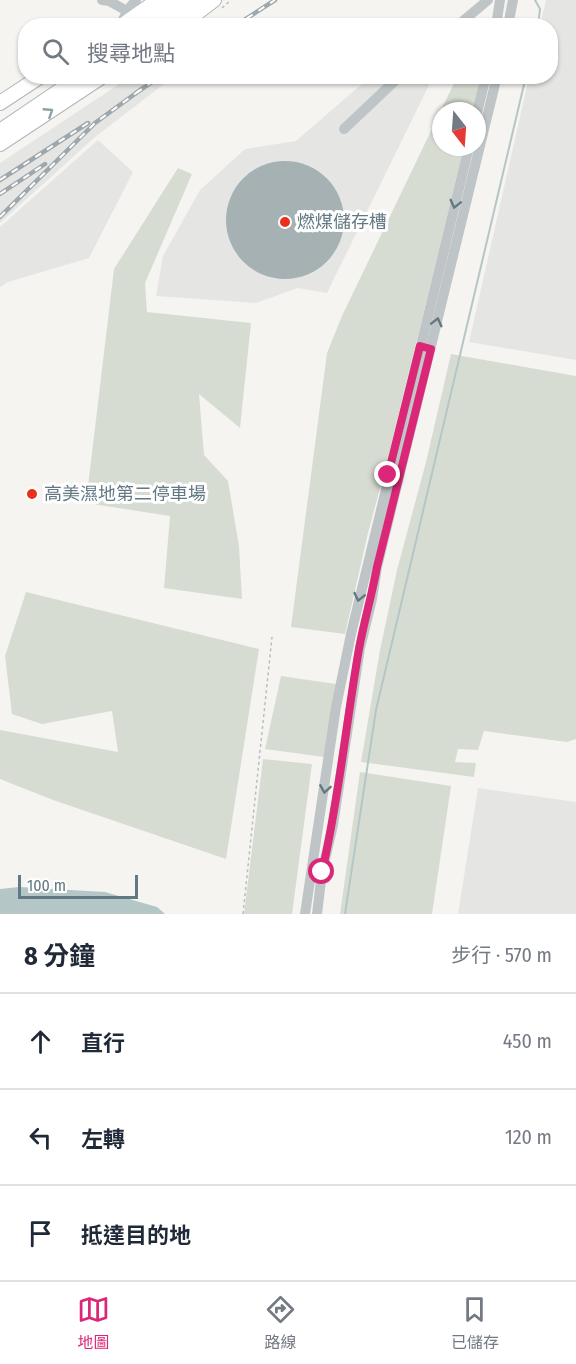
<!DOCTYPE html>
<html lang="zh-TW">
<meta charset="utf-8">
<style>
body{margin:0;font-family:"Fira Sans Condensed","Noto Sans TC",sans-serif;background:#f6f6f7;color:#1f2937}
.compass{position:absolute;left:432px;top:102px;width:54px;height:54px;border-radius:50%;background:#fff;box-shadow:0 2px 4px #0004;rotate:163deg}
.scale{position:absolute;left:18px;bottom:15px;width:120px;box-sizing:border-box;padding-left:6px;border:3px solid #627983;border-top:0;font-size:16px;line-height:21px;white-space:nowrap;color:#627983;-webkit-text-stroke:4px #fff;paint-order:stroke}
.stop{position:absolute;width:18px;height:18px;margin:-14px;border:4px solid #db2777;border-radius:50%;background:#fff}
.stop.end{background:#db2777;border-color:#fff;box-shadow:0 2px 6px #0008}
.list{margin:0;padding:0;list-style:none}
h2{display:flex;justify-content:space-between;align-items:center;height:78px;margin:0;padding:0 24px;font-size:26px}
h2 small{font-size:20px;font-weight:400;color:#747a83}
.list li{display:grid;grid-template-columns:39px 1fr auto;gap:18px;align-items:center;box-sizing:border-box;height:96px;padding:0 24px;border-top:2px solid #e0e1e3}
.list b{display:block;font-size:22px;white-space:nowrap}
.list em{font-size:20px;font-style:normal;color:#747a83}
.icon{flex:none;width:33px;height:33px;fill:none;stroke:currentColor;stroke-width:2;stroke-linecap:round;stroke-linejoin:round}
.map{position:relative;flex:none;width:576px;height:914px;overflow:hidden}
.search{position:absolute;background:#fff;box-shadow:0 2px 4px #0004;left:18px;right:18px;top:18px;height:66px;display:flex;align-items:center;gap:15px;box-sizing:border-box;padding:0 21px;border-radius:24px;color:#747a83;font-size:22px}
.sheet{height:366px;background:#fff}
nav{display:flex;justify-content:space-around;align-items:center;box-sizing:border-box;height:84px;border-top:2px solid #e0e1e3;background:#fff;font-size:16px;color:#747a83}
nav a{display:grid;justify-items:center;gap:3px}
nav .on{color:#db2777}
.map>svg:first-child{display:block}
.built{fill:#e5e6e4}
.green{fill:#d7dcd2}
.water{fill:#b5c6c7}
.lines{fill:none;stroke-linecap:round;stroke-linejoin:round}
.stream{stroke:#b5c6c7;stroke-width:2}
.building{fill:#a6b1b4}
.major-casing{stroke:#b0b7ba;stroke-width:16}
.path{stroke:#b9bdbf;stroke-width:1.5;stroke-dasharray:3 3;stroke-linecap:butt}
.minor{stroke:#bfc5c7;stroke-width:10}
.major{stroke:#fff;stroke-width:14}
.rail-casing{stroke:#9ea7ab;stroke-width:4.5}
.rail{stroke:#fff;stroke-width:2;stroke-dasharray:7;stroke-linecap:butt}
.oneway{stroke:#91a1a8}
.oneway2{stroke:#627983}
.route{stroke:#db2777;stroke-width:8}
.poi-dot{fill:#ea2f1c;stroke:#fff;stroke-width:2}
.labels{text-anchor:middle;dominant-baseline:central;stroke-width:6;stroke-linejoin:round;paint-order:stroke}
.poi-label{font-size:18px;fill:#627983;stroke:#fff;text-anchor:start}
</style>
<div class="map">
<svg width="576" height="914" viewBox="0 0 576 914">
<rect width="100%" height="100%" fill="#f5f4f1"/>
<g class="built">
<path d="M546,0H576V360L469,342L529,77L550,76V26L540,25Z"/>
<path d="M130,77H173L95,137L0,223V163Z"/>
<path d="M370,77H433L327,293L298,288L256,303L156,296L163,256L200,190L245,149L296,141Z"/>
<path d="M98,140L133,172L89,258L8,282L0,287V227Z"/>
<path d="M478,788L576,802V914H458Z"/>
</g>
<g class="green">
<path d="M457,77H482L473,111H441V147H464L386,466L368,533L345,634L291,627L327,353L342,316Z"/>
<path d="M178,168L192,174L145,283L147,312L251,323L240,428L199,394L204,455L228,481L239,546L242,599L164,588L170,516L86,503L114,269Z"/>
<path d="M451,354L576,376V739L567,742L484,731L478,750L458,749L455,762L476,763L474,777L361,762L380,650L397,570L426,462Z"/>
<path d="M26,592L259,649L226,859L53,800L0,779V730L118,752L112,711L42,724L12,714L5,656Z"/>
<path d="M281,676L336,684L324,757L265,749Z"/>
<path d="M263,759L312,764L292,914H244Z"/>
<path d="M360,772L451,786L432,914H340Z"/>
</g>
<path class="water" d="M19,887L105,892L157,907L165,914H0V889Z"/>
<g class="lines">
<g class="stream">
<path d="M535,0L540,9L538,26"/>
<path d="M345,914L376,710L526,76"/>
</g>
</g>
<circle class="building" cx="285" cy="220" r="59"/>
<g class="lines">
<defs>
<g id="major">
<path d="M121,26L158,0"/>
<path d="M140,26L178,0"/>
<path d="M158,26L196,0"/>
<path d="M180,26L214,0"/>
<path d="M0,103L41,76"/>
<path d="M0,131L81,76"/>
<path d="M0,144L103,76"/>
</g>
</defs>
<use href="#major" class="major-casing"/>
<g class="path">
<path d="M222,8L231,0"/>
<path d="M113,81L121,76"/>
<path d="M243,914L272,637"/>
</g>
<g class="minor">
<path d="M102,0L109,1L127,11"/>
<path d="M121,25L127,11L136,0"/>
<path d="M457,26L488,0"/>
<path d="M496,26L500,0"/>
<path d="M508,26L513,0"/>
<path d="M477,113L486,76"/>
<path d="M344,129L400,76"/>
<path d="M305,914L336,707L351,634L469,147"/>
<path d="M317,914L322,872L333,825L360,648L372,599L377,567L497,76"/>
</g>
<use href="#major" class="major"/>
<defs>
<g id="rail">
<path d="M235,26L275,0"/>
<path d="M136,93L161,76"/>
<path d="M0,180L88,123"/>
<path d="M0,194L45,164"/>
<path d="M0,217L95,123L143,88"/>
</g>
</defs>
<use href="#rail" class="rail-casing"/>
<use href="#rail" class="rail"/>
</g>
<defs><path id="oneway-chevron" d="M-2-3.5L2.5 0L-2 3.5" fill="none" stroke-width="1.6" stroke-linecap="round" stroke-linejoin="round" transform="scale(1.5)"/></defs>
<use class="oneway" href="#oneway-chevron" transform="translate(49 112) rotate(-33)"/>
<g class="oneway2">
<use href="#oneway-chevron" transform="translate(455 204) rotate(104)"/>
<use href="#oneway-chevron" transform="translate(437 322) rotate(-76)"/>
<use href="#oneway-chevron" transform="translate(359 597) rotate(103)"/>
<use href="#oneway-chevron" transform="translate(325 789) rotate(99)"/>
</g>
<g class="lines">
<path class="route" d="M322,872C339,799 346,723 359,649C364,621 372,595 377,567L431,349L420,346L388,475"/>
</g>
<g class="poi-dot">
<circle cx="285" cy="222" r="6"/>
<circle cx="32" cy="494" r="6"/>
</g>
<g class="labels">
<g class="poi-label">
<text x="297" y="222">燃煤儲存槽</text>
<text x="44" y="494">高美濕地第二停車場</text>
</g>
</g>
</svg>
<svg class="compass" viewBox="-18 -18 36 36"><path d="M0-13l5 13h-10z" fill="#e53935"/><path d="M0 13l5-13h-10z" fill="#747a83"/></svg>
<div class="scale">100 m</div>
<div class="stop" style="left:322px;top:872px"></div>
<div class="stop end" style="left:388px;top:475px"></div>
<div class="search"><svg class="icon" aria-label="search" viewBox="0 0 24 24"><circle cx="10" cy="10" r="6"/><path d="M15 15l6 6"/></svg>搜尋地點</div>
</div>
<section class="sheet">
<h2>8 分鐘<small>步行 · 570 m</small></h2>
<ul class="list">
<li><svg class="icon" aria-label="ahead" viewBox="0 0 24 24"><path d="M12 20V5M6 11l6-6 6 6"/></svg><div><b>直行</b></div><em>450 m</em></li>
<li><svg class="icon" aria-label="left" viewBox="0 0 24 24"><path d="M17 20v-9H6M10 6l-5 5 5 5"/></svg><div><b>左轉</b></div><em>120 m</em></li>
<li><svg class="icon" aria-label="arrive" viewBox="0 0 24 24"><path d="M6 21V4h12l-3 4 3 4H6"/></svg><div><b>抵達目的地</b></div></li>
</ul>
</section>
<nav>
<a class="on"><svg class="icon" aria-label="map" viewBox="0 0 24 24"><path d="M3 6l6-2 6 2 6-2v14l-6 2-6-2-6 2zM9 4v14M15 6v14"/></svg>地圖</a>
<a><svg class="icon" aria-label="directions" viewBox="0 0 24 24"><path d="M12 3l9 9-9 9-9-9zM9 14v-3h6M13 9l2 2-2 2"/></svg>路線</a>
<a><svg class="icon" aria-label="saved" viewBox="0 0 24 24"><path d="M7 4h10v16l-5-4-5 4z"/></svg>已儲存</a>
</nav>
